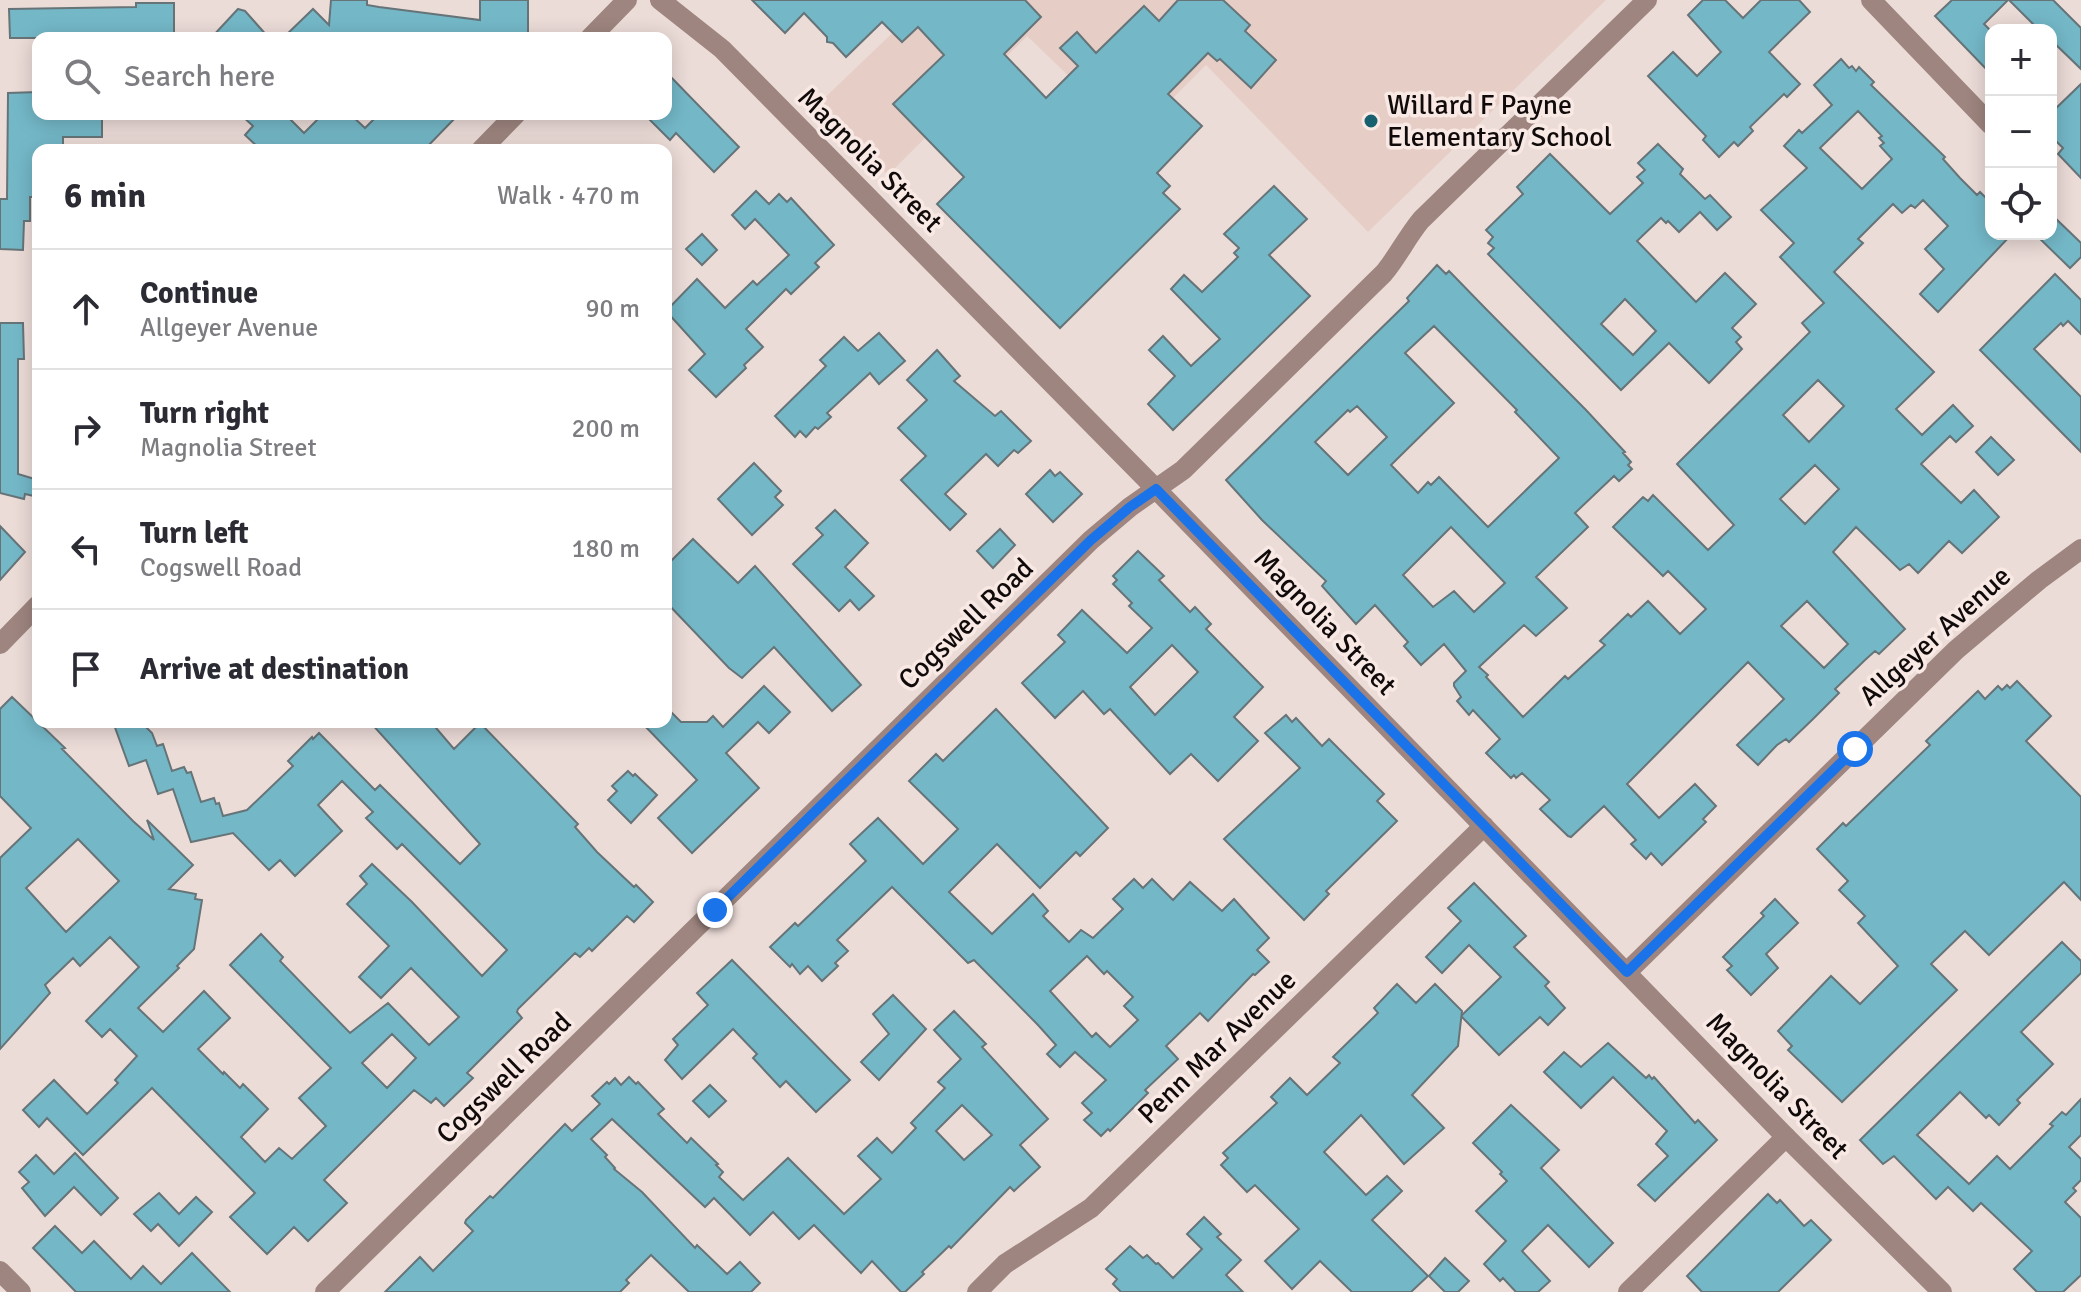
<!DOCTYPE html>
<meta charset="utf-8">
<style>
body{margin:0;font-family:Signika,sans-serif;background:#f7f7f7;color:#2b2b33}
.controls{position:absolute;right:24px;top:24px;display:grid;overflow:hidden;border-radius:16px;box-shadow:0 4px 20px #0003}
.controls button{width:72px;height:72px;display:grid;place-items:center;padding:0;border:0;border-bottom:2px solid #e1e1e2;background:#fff;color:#2b2b33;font:40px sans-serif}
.stop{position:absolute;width:24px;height:24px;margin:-18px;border:6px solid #1a73e8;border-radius:50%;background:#fff}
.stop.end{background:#1a73e8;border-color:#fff;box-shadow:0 2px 8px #0008}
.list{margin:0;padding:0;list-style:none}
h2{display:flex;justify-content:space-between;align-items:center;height:104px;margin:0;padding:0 32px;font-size:34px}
h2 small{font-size:26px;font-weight:400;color:#7c7c81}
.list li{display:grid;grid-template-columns:52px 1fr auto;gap:24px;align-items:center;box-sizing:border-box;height:120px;padding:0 32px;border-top:2px solid #e1e1e2}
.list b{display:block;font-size:30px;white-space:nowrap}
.list p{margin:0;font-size:26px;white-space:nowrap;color:#7c7c81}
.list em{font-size:26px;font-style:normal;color:#7c7c81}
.icon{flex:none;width:44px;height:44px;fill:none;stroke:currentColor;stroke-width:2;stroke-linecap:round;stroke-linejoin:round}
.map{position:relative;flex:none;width:2081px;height:1292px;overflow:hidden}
.search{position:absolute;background:#fff;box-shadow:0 4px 20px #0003;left:32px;top:32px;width:640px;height:88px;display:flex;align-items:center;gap:20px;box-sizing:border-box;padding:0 28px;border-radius:16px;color:#7c7c81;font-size:30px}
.panel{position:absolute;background:#fff;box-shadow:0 4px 20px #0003;left:32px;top:144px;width:640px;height:584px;border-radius:16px}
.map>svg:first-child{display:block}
.built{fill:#e6cec7}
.building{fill:#74b8c8;stroke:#667478;stroke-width:2;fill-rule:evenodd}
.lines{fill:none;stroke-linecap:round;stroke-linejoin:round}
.minor{stroke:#9e857f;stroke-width:20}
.tertiary{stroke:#9e857f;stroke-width:20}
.route{stroke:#1a73e8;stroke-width:10}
.poi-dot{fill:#17606f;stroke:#f9e9e5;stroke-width:3}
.labels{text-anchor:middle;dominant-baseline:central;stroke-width:7;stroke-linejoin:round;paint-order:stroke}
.poi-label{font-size:28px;fill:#100b0a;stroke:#f9e9e5;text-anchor:start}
.street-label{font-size:28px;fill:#100b0a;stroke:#f9e9e5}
</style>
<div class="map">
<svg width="2081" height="1292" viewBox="0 0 2081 1292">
<rect width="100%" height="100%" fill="#ecdcd8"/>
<path class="built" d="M927,0H1606L1368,232L1206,65L1133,138L1027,36L888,175L817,105Z"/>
<g class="building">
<path d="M331,0H367V5L379,7L480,20V0H528V38H283L313,9L329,25Z"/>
<path d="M752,0H1025L1041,17L1004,54L1046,98L1078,66L1060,48L1077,32L1096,53L1144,6L1159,21L1178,0H1223L1250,25L1245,31L1276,60L1251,88L1220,59L1217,61L1208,53L1168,94L1202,126L1157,173L1170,186L1163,193L1180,209L1060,328L937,204L964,177L893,104L944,55L918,27L902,42L882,22L846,57L833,43L827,42V37L804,13L785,33Z"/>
<path d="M1703,0H1725L1743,18L1761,0H1799L1810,12L1769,52L1800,84L1787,97L1784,94L1750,127L1753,131L1738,146L1734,142L1719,157L1703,140L1706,136L1648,76L1673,52L1697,76L1721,52L1688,15Z"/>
<path d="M1952,0H2008L1984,24L1991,31V74L1935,16Z"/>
<path d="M2009,0H2053L2081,28V69L2051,40V30H2041L2034,25Z"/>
<path d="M136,3H174V38H153V34H113V38H10L9,9L136,7Z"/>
<path d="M238,9L245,11L269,38H211Z"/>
<path d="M1841,59L1849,68L1852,66L1856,71L1859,67L1874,82L1871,85L1945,157L1943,159L1960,178L1977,195L1980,192L1991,203V234H2012L1938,312L1920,294L1944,269L1925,249L1948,226L1923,200L1915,208L1911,205L1902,213L1893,204L1858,239L1863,243L1834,272L1934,372L1896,409L1922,435L1953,405L1973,426L1956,442L1950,436L1921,464L1961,503L1974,490L1999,517L1962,553L1949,541L1918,573L1909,564L1900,570L1856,527L1833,552L1905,629L1879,654L1875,651L1865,660L1835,689L1839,693L1813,719L1789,742L1786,739L1777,745L1758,765L1737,745L1784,699L1748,662L1627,784L1659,818L1695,784L1716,806L1703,819L1706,822L1662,865L1651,853L1646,859L1631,844L1636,840L1604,806L1571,837L1568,836L1540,809L1550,800L1522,773L1516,778L1514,775L1511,778L1486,753L1500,739L1473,710L1469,715L1457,701L1461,697L1454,686V683L1466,671L1444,644L1421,665L1404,646L1408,642L1375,605L1356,624L1322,586L1326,581L1262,520L1226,480L1409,301L1407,298L1437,265L1446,274L1449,271L1486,309L1586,410L1625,452L1623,453L1631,462L1628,465L1632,469L1619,481L1614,476L1575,513L1588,527L1536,577L1567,608L1536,636L1524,625L1479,667L1488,675L1486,677L1523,717L1565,676L1568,679L1605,645L1600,641L1628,614L1631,617L1648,601L1680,634L1706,609L1668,571L1663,576L1613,527L1643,497L1648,501L1653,495L1708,550L1734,525L1677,464L1810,332L1802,323L1824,303L1780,257L1794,243L1761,210L1807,168L1784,146L1799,130L1802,133L1832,105L1814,85ZM1858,111L1882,136L1879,138L1884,143L1880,146L1892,159L1862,189L1820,148ZM1434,326L1517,410L1515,412L1559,458L1488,527L1439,477L1431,485L1428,482L1418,493L1391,465L1454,403L1405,353ZM1818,380L1844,406L1809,442L1783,415ZM1357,406L1387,437L1348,475L1315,442L1348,410L1350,412ZM1815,465L1839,489L1805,524L1780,499ZM1451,527L1505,583L1474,612L1454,591L1433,607L1403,575ZM1807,601L1848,644L1824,668L1781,626Z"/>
<path d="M666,72L739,147L714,172L676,133L670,140L644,114H666Z"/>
<path d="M2081,84V178L2058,154L2063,148L2051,136V113Z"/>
<path d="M38,92V114H102V137H63V150H38V197H30V221H24L23,250L0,249V199H7L8,93Z"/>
<path d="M240,114H285L304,133L323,114H350L365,128L379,114H459L424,150H261L245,135L253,126Z"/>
<path d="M1658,144L1683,169L1680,174L1705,199L1710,195L1731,217L1717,230L1700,212L1679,232L1668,221L1666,223L1661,218L1637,241L1696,302L1725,273L1756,304L1732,328L1741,337L1736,342L1742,349L1709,383L1669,343L1621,390L1488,254L1494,248L1488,243L1493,237L1486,230L1523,194L1517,187L1550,154L1610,214L1643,183L1637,177L1645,170L1638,163ZM1625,299L1656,331L1633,355L1601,324Z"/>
<path d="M1274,186L1307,219L1269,255L1310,296L1173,430L1148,404L1175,376L1149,350L1163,336L1191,366L1220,339L1171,289L1184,275L1202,292L1238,257L1234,253L1239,248L1224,234Z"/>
<path d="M756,191L769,204L779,194L787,202L791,198L834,245L815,263L819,267L791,294L786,289L746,329L763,347L744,365L746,368L716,397L689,370L705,354L666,311L697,279L725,308L753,281L757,285L789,255L755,219L745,229L732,215Z"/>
<path d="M2051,214L2081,243V257L2070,268L2035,234H2051Z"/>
<path d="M702,234L717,250L702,265L686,249Z"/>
<path d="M2055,274L2081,300V334L2068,321L2063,326L2061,323L2034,349L2081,397V452L1980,350Z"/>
<path d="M0,323H23L24,359H18V474L38,480V497L25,494L24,499L0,493Z"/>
<path d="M879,333L905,361L879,384L870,373L827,413L831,417L818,429L815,427L806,437L800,431L795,437L775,416L826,366L820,360L844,337L858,351Z"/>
<path d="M937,350L960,376L954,381L995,416L1001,411L1031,441L1018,453L1014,450L998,466L986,454L945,494L966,514L950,530L901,480L926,456L898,428L927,400L907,380Z"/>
<path d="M1991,437L2014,460L1998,475L1976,452Z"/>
<path d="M754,463L781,491L775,497L783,505L752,535L718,499Z"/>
<path d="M1050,470L1055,476L1060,472L1082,494L1053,522L1026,494Z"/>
<path d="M835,510L868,543L845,567L874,596L859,610L850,600L839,611L793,564L823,535L816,528Z"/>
<path d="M0,526L25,552L0,580Z"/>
<path d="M1000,529L1015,545L993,568L977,551Z"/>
<path d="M693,539L738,583L755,566L861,685L832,711L774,647L742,678L729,668L666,602V566Z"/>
<path d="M1138,551L1164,576L1159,580L1190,612L1195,607L1211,624L1206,629L1263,687L1234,717L1258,741L1218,781L1191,754L1170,774L1110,709L1104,714L1083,691L1055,718L1022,683L1065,642L1058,635L1082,610L1127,653L1152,628L1129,606L1132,603L1113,584L1117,580L1113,576ZM1172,645L1198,672L1155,715L1130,687Z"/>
<path d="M2017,681L2051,716L2026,741L2081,797V900L2064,882L1989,955L1965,931L1931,964L1957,990L1842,1102L1788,1050L1792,1046L1778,1031L1831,976L1860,1004L1898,966L1858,923L1865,916L1839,890L1848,881L1817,849L1843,823L1846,826L1930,745L1926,741L1978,691L1985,699L1998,686L2002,690L2007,685L2010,688Z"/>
<path d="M764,686L790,712L769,733L758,722L726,753L759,788L692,853L658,818L697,780L641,722H666V707L681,722H707L713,716L723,727Z"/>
<path d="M12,697L65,748L62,749L133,821L154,840L147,820L193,865L169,889L196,894L195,899L202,900L194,949L177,966L179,968L138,1008L163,1032L204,991L230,1018L198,1049L223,1074L224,1072L240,1088L243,1084L268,1109L241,1137L265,1162L279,1148L292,1159L326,1126L299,1098L331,1068L230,965L261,934L283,957L280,961L350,1033L388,1003L429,1045L459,1017L411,968L381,998L359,977L389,946L347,904L367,884L360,876L372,864L412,902L482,976L507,950L402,844L397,849L366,818L373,812L342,781L318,805L342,831L295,876L280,860L269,870L233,833L191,842L173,789L158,794L146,760L129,766L113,722H141L152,733L157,746L163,744L172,771L184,767L187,773L191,772L201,802L214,798L216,804L219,803L223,816L247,810L293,766L288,761L312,737L313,739L319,733L375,790L380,785L460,864L480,844L370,722H431L454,749L480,723L578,824L575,827L597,852L634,887L636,885L653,902L634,922L627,916L592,951L589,948L580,957L575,953L518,1009L517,1012L522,1018L467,1073L473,1078L444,1106L436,1098L431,1103L414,1090L324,1180L347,1203L308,1241L294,1227L267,1254L230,1217L255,1193L152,1088L83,1155L47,1118L39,1127L23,1110L54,1080L87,1114L118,1083L115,1080L137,1056L110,1029L102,1037L86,1021L139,967L110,937L80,966L73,958L45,985L50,993L0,1049V858L31,828L0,796V709ZM78,839L119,881L66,932L26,888ZM392,1034L416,1058L387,1088L362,1063Z"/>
<path d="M996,709L1108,828L1080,856L1076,852L1040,888L997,844L949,892L992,934L1033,894L1048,911L1043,916L1069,942L1081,930L1093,938L1123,909L1113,899L1134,879L1143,888L1152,879L1173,900L1190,882L1222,911L1234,899L1269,938L1257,950L1269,962L1255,975L1253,974L1208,1021L1200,1013L1166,1046L1178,1059L1145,1090L1148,1093L1110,1131L1108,1129L1101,1136L1084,1120L1092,1113L1082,1103L1106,1080L1075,1052L1060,1067L1047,1054L1056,1045L1038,1025L974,960L968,963L892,887L837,940L848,951L835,963L838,966L822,981L808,966L800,974L792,964L790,967L770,947L795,923L798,926L866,861L850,844L878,818L923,864L958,829L909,781L936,754L943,761ZM1087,956L1104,974L1107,971L1133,997L1124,1006L1138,1020L1110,1047L1096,1033L1092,1037L1050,991Z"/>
<path d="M1286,715L1292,722L1296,718L1322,746L1329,739L1384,794L1377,801L1397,821L1326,891L1329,894L1304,920L1224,839L1300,768L1265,733Z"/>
<path d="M628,771L633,776L635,774L657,795L631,823L608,800L617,791L612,786Z"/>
<path d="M1474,883L1526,936L1514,947L1549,982L1545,986L1565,1008L1548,1025L1540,1017L1499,1055L1461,1016L1501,977L1469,945L1442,973L1426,957L1461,921L1448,908Z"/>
<path d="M1775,899L1798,923L1766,954L1778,968L1751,995L1727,970L1732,966L1723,957L1764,916L1761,913Z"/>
<path d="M2062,942L2081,961V973L2021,1032L2053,1064L2017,1100L2020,1103L1999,1125L1989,1115L1986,1118L1960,1092L1917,1135L1969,1184L1997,1156L2010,1169L2053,1126L2050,1124L2062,1112L2066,1115L2081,1099V1135L2069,1147L2081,1159V1180L2073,1188L2076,1191L2065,1202L2081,1218V1275L2063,1292H2037L2014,1269L2032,1251L1981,1203L1973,1211L1948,1187L1936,1199L1894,1156L1883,1164L1860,1140Z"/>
<path d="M732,960L850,1080L816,1112L786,1081L780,1087L753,1058L757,1054L733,1029L682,1079L665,1060L678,1045L673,1039L708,1005L697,993Z"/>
<path d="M1397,984L1416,1003L1435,984L1462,1011L1458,1046L1412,1095L1444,1128L1404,1164L1361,1115L1324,1152L1366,1195L1387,1176L1402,1191L1372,1220L1428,1276L1411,1292H1352L1320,1261L1292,1289L1265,1261L1299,1229L1255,1185L1247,1192L1221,1165L1228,1158L1223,1153L1277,1103L1271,1097L1290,1078L1307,1095L1340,1063L1333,1057L1378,1013L1374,1008Z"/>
<path d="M893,995L926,1029L879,1080L861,1062L889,1034L873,1014Z"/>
<path d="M954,1011L986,1044L982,1047L1048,1119L1020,1145L1040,1167L1014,1191L1010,1187L951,1248L949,1246L922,1272L924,1274L905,1292H901L872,1261L861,1273L814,1225L799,1239L773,1212L750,1235L714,1198L705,1207L612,1119L591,1139L607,1155L605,1157L615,1168L614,1169L642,1192L695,1248L697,1245L727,1274L740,1262L760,1283L751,1292H689L651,1255L626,1280L629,1283L620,1292H385L420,1257L433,1271L473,1231L465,1223L466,1220L490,1196L493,1198L565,1124L572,1131L600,1104L592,1096L607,1082L609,1084L615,1078L621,1085L629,1077L636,1084L638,1082L664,1109L658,1114L687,1143L691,1138L718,1164L716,1165L723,1172L719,1177L743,1200L788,1158L844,1214L881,1179L858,1156L877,1138L892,1153L916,1128L911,1123L945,1088L938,1082L961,1059L934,1030ZM962,1105L992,1135L964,1160L936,1131Z"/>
<path d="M1608,1043L1646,1078L1649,1075L1652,1079L1654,1077L1695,1123L1698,1120L1717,1140L1655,1201L1638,1185L1668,1156L1656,1144L1667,1131L1613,1077L1581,1108L1544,1072L1564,1052L1581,1067Z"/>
<path d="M710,1085L726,1101L709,1117L693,1101Z"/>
<path d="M1511,1105L1559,1150L1541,1168L1613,1243L1589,1267L1548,1225L1522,1251L1550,1281L1538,1292H1516L1503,1278L1500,1281L1484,1264L1506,1241L1476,1211L1507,1181L1500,1174L1502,1172L1473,1143Z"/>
<path d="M75,1153L118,1198L101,1215L74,1187L45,1216L22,1188L29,1182L19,1172L36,1155L54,1174Z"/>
<path d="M159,1193L179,1214L196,1197L212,1212L179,1246L158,1224L151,1231L134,1214Z"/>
<path d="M1768,1194L1777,1203L1780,1200L1804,1226L1811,1220L1831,1240L1778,1292H1702L1687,1276Z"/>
<path d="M1204,1217L1221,1234L1217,1237L1241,1260L1226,1275L1243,1292H1121L1113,1284L1117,1279L1106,1269L1130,1246L1143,1258L1147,1255L1156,1264L1158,1263L1173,1278L1202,1249L1187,1234Z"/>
<path d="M55,1226L82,1253L94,1241L131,1279L143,1266L161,1284L192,1253L230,1292H76L33,1248Z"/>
<path d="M1445,1258L1469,1281L1458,1292H1445L1429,1276Z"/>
</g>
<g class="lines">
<g class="minor">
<path d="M1871,0L1991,125"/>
<path d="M1627,972L1956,650L2039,580L2081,549"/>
<path d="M325,1292L1091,540L1130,507L1183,470L1384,273C1398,256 1407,237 1421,220L1647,0"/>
<path d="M977,1292L1005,1264L1091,1208L1484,826"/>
<path d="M1628,1292L1786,1137"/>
</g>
<g class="tertiary">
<path d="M660,0L722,49L1156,489L1786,1137L1942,1292"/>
<path d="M590,38L627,0"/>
<path d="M481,150L516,114"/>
<path d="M0,644L38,605"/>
<path d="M0,1271L21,1292"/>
</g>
</g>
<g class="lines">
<path class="route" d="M715,910L1091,540L1130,507L1156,489L1627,972L1855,749"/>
</g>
<circle class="poi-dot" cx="1371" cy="121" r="8"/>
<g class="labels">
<g class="poi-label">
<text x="1387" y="105">Willard F Payne<tspan x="1387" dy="32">Elementary School</tspan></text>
</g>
<g class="street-label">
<text transform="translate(870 160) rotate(45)">Magnolia Street</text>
<text transform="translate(1325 622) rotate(46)">Magnolia Street</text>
<text transform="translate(966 624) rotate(-44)">Cogswell Road</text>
<text transform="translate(1935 636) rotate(-42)">Allgeyer Avenue</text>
<text transform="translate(1217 1047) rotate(-44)">Penn Mar Avenue</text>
<text transform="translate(504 1078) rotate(-44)">Cogswell Road</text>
<text transform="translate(1777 1086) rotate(46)">Magnolia Street</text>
</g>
</g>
</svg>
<div class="controls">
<button>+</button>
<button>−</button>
<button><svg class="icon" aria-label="locate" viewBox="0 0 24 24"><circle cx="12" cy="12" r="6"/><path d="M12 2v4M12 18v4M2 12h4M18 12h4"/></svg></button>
</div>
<div class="stop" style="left:1855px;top:749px"></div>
<div class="stop end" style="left:715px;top:910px"></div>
<div class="search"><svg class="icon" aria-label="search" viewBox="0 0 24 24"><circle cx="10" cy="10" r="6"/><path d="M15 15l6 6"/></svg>Search here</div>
<section class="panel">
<h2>6 min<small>Walk · 470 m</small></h2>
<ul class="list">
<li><svg class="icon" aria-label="ahead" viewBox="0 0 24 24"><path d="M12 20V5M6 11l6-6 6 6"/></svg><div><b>Continue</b><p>Allgeyer Avenue</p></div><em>90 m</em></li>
<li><svg class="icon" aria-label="right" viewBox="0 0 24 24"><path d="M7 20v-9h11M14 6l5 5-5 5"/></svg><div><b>Turn right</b><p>Magnolia Street</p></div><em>200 m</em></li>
<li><svg class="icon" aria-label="left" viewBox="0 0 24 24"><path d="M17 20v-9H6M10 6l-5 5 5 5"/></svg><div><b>Turn left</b><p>Cogswell Road</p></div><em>180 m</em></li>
<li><svg class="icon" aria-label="arrive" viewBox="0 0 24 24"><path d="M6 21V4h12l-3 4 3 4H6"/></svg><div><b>Arrive at destination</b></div></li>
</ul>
</section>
</div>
